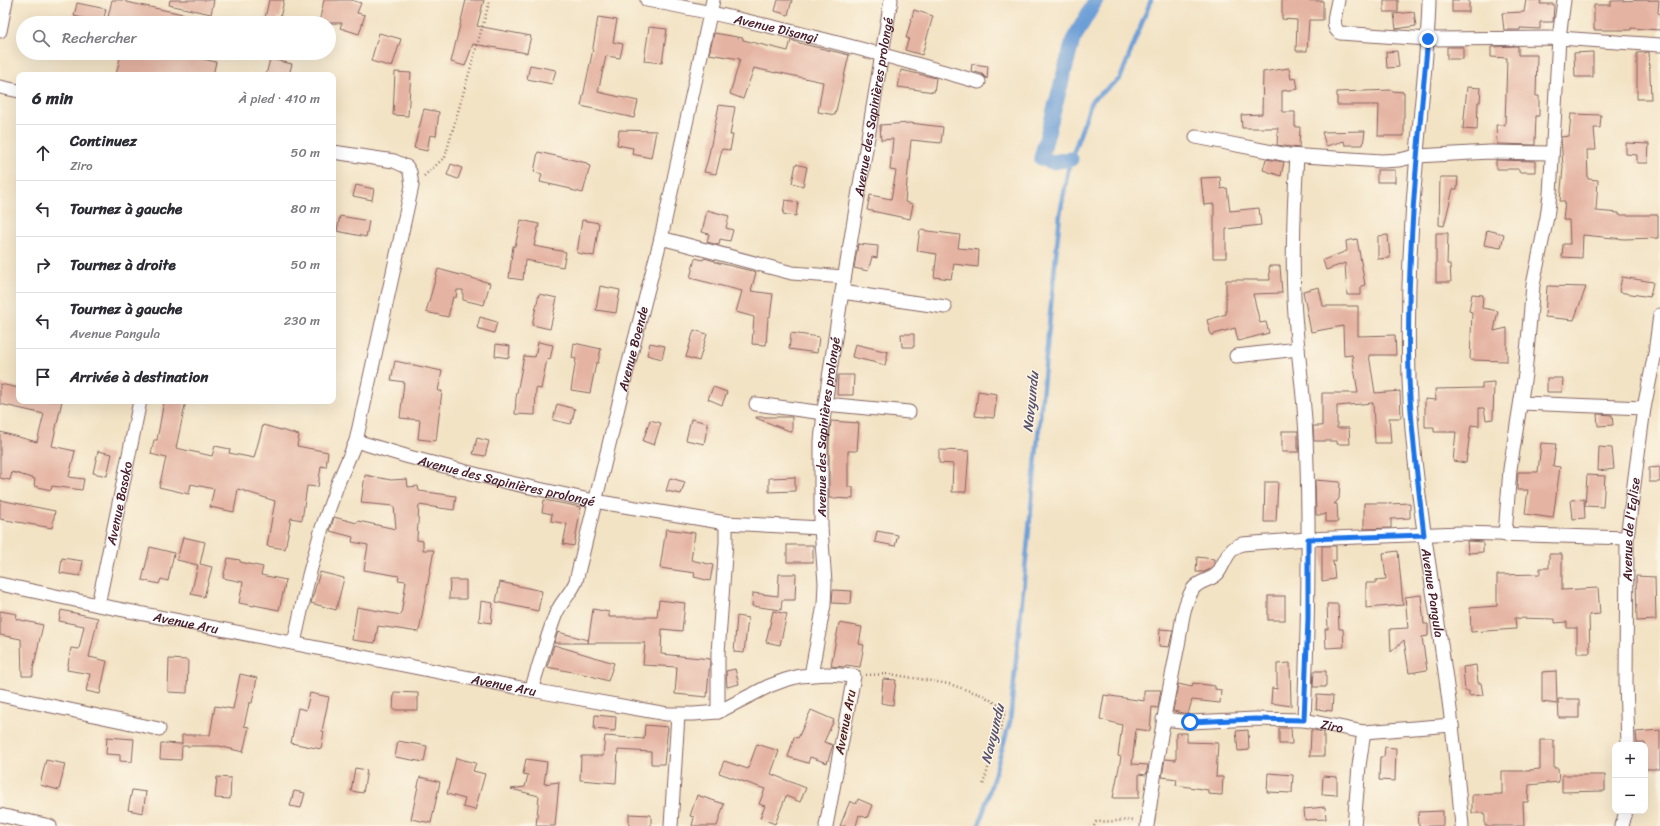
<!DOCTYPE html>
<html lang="fr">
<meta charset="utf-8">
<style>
body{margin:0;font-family:Sriracha,sans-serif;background:#f7f7f7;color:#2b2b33}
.controls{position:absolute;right:12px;bottom:12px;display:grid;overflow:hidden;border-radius:8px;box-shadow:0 4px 16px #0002}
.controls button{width:36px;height:36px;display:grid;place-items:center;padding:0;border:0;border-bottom:1px solid #e1e1e2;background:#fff;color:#2b2b33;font:20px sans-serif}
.stop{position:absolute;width:12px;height:12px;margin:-9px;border:3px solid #1a73e8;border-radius:50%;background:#fff}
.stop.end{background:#1a73e8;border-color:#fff;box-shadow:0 1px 4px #0008}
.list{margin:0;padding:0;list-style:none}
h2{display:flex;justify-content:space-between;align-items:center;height:52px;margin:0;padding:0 16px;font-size:17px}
h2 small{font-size:13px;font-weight:400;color:#7c7c81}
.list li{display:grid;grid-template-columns:26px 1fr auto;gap:12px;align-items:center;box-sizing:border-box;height:56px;padding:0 16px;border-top:1px solid #e1e1e2}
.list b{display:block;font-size:15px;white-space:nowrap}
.list p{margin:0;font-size:13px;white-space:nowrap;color:#7c7c81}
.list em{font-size:13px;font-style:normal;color:#7c7c81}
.icon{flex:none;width:22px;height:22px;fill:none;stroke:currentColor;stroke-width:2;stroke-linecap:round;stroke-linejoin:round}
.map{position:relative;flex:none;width:1660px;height:826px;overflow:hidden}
.search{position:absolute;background:#fff;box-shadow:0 4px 16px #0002;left:16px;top:16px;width:320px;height:44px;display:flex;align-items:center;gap:10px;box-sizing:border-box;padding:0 14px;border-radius:22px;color:#7c7c81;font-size:15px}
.panel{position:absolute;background:#fff;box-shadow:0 4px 16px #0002;left:16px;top:72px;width:320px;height:332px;border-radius:8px}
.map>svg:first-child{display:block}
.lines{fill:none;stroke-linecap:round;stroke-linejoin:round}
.stream{stroke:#6c9ed7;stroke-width:4.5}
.canal{stroke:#6c9ed7;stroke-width:15}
.building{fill:#e5b3a2}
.street-casing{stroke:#856461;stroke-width:15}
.path{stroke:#856461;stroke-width:2.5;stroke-dasharray:1 3;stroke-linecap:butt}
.street{stroke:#fff;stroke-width:13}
.route{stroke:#1a73e8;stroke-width:5}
.labels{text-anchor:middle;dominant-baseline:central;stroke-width:3;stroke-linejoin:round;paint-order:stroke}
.street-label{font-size:13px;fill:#4a1f2b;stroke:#fcf5e5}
.water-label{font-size:14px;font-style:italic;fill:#585270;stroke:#fcf5e5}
</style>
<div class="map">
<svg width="1660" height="826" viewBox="0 0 1660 826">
<rect width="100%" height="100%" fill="#fcf5e5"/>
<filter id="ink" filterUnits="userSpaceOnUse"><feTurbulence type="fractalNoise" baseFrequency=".025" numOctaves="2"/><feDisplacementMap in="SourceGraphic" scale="8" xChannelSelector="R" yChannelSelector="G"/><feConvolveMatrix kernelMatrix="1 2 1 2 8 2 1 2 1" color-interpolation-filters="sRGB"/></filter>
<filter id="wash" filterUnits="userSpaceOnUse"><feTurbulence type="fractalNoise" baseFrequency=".012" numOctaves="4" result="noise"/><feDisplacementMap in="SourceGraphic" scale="16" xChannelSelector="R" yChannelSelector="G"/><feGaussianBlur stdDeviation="0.9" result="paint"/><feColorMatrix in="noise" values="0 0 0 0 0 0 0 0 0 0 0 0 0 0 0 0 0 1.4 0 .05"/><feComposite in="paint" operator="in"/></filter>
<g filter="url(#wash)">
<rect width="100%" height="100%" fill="#f3e3c5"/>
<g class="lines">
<path class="stream" d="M979,826L1010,722L1060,214L1069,165L1092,100L1120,79L1151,0"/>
<path class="canal" d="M1071,159L1052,162L1041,158L1073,40L1096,0"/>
</g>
<g id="blocks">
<g class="building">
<path d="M112,0H126V2L202,18V23H137L108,17Z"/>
<path d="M170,0H214L211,14L169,5Z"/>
<path d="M269,0H284L280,18L277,17L276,23H264Z"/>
<path d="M324,0H351L361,3L357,13L365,15L359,34L340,28L342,23H319Z"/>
<path d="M466,0H484L477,26L531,36L527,53L473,44L465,66L451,62Z"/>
<path d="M778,0H792L788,15L775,11Z"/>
<path d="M1282,0L1323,1V20H1309L1307,51H1296L1297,20L1282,19Z"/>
<rect x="1384" y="0" width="14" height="12"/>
<rect x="1452" y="0" width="17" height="12"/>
<path d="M1526,0H1541L1540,4H1554L1553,22H1540V29L1520,28V30H1504L1502,13L1524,12Z"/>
<path d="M1659,0L1658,13L1660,14V30L1631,28V30H1594V5H1611V1Z"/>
<path d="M77,3L106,9L103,23L74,16Z"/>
<path d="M914,10L933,16L922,55L905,50L909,38H906Z"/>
<path d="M1414,12L1416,26L1396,29L1394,14Z"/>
<path d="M598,17L617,20L613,42L623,44L620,58L606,56L598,92L638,101L634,118L581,106L592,54Z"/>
<path d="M649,27L667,29L662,63L644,61Z"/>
<path d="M379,33L401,39L392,67L371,61Z"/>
<path d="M714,33L743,38V40L788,51L791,40L803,44L849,55L835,115L818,112L823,82L776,72V73L754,68L743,99L730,94L740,59L709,54Z"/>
<path d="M1518,46V55H1537L1536,96H1539V116H1536L1535,142V145L1497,144L1496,125H1505L1507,58L1491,57V47Z"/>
<rect x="1447" y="47" width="16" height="12"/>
<path d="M1397,51L1399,67L1387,68L1386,52Z"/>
<path d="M1593,52V77H1575L1574,53Z"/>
<path d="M1649,52L1651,99H1637V53Z"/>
<path d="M121,53H177L216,62L213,75H116Z"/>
<path d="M270,59L292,64L289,75H266Z"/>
<path d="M972,64L988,66L987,79L982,74L971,71Z"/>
<path d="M530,65L556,70L552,84L527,79Z"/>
<path d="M1289,68L1291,79L1296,78L1298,89L1282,91V112H1295V127H1300L1299,148L1277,145L1278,128H1242L1241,115L1262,114L1263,72Z"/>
<path d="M901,70L936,78L934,92L898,87Z"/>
<path d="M395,72L411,73L408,116L393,115Z"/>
<path d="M1467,87L1481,88L1480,102H1478L1477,130L1463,129Z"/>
<path d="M1392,90V91L1404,92V136H1378L1379,105H1337V92Z"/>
<path d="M719,105L735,107L730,135H733L730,150L722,149L716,174L704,172L708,159Z"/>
<path d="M424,109L439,112L436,136L430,135L427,151L414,148Z"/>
<path d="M1571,114L1601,115L1600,128H1594L1596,150H1587L1588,179L1598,180L1596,211L1619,213V215H1658V238L1624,239L1583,235L1582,258L1562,257L1563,244H1570L1569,220H1563L1565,201H1560L1563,167L1561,137L1569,136Z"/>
<path d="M910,123L943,127L941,143L911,140L905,202L913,204L910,219L867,210L870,195L891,199L896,171L890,170L893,139L881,140L880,125Z"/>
<path d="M619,130L656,131L651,158L632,154L633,148L617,145Z"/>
<path d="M1365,131L1363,145H1345L1344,141L1326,146L1322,132Z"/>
<path d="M1626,143L1649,144L1648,163H1637V155L1626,154Z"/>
<path d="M538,152L587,163V165L590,166L583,193L571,190V189L540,182L542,174L534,172Z"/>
<path d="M1266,159L1284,162L1281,176L1263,170Z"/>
<path d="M1496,160L1535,161V172H1519V169H1496Z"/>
<path d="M451,164L462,168L458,179L447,175Z"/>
<path d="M796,164L807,167L803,186L792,183Z"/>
<rect x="1377" y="170" width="18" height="12"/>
<path d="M1220,177L1221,189L1227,188L1230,211L1259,208L1261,225L1226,229V258H1213V240H1214V204L1204,205L1201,178Z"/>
<path d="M1440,177H1458L1457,189H1453L1444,226L1439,225Z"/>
<path d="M356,185L374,189L372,200L353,196Z"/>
<path d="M785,200L798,202L796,216L783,214Z"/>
<path d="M707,210L729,216L726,228L733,230L730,241L720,239L719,245L707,242L709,234L702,232Z"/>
<path d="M340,216L369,221L366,237L337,231Z"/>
<path d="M521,220L539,224L534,246L566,252L563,267L525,260L523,280L509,278L513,246H515Z"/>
<path d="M582,220L599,223L594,256L577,253Z"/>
<path d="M920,230L960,235L958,248L979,250L978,267L954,264L951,279L934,277L937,254L917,251Z"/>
<path d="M1487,230L1504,234L1501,248L1484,245Z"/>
<path d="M1436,233H1448L1447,264H1450L1451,282H1436Z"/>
<path d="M1388,235L1390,258L1378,259V236Z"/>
<path d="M1357,239L1365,285L1361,286V295H1347L1345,263L1326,270L1323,260L1347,251L1346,241Z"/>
<path d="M858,244L878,246L877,258L872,257L868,271L854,268Z"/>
<path d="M695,258L703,260L704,258L715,261V262L756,272L751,291L773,294L770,317H768L766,345L752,344L754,317L736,312L742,291L690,278Z"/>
<path d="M1269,266H1280L1282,293L1253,294L1260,323L1266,322L1269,333L1238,341L1235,328L1211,335L1207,320L1226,314V280H1270Z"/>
<path d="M438,269L490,283L484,305L463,300V290H457L456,298L453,297L448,317L426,312Z"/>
<path d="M1622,277L1653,282L1650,297L1619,292Z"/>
<path d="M600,286L620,290L616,313L596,310Z"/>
<path d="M1547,286L1586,287L1574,320L1545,317Z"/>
<path d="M1319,287L1323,306H1358V336L1395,335L1396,355H1369L1375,393L1400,391L1401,418H1389L1391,443H1375L1373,403L1337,406V428H1349L1350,444H1337V441H1314L1313,426H1322V393H1358L1352,355L1344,356L1343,326L1311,332L1303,291Z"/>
<path d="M539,294L557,298L550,329L532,325Z"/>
<path d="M1472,294L1483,295L1482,308L1498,311L1494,331L1507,328V361L1470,360L1472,312L1469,311Z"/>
<path d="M480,317L497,322L494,333L477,328Z"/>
<path d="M694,330L707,334L699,361L686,357Z"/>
<path d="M791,333L819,337L817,353L789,349Z"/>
<path d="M901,334H914V347H902Z"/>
<path d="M538,342L553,345L550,360L547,359L541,389L536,388L535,415L515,414L516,398L524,356L535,357Z"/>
<path d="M574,343L601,349L598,363H596L590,393L571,390L576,359L572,358Z"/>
<path d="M650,343L665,346L662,359L647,355Z"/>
<path d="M496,344L510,346L509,358L495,356Z"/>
<path d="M855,344L888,352L885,365L852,357Z"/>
<path d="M395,361L442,371L438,391H442L436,441L418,439L420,420L400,418L404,382L391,380Z"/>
<path d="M838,375H854L853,395H837Z"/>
<path d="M1547,378H1563L1562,392H1547Z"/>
<path d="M1494,382L1493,419L1486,420L1484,408H1479V426L1471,425L1466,463L1453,461L1456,432H1434V427H1425V399L1436,400L1435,389L1482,388V383Z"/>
<path d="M0,384L19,388V401H62L52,446L75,451L69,477L84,479L82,490L52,486L51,490L34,486L35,479L12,472L10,480L0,478V432L37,442L44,414L0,404Z"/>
<path d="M713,387L727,392L722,405L708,399Z"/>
<path d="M978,391L997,394L994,418L975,416Z"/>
<path d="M164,401H186L176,448L212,456L215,446L230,449L229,453L254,458L263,425L299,435L297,446L328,452L326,467L321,466L318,487L307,486L302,520L291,518L285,549L267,546L275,501L238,489L234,512L210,507L214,489L191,484L189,494L159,487L166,458L151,454L154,440H157Z"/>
<path d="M557,404L575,409L571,424L553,420Z"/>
<path d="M1597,414L1612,415L1613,425L1598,426Z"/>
<path d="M756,417H792V432L756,418Z"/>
<path d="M691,419L708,423L704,444L686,440Z"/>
<path d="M650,420L661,423L654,445L643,441Z"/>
<path d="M831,421L859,423L857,451H848V487H853V499L829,498V441Z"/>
<rect x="1282" y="431" width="16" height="21"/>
<path d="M477,438L489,441L485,456L473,454Z"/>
<path d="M1541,443L1556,444L1553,466L1560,467L1553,518L1525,514L1528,490H1517L1518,472H1538Z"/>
<path d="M1599,447L1612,448L1614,469L1598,471Z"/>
<path d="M939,450L969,451L966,492H952L953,464L939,463Z"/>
<path d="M98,451L112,454L107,476L93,473Z"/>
<path d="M1660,467V482H1649V468Z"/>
<path d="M365,475L391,480L407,479L408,487L418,486L419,491L456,496L454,510L419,505L417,540L423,541V550H434L419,632L378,626L375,643L352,640L357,607L401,615L406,581L398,580L399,576L364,570L368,545L352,542L353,537L330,531L334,517L357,523L358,521L396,529L394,506L361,503Z"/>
<path d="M1587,475L1605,476L1603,507L1585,506Z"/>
<path d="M795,477V491L769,492V478Z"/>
<path d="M670,478L685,482L681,494L666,491Z"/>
<path d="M1315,480L1340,482L1339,499L1334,504H1337L1338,522H1326V513L1324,515H1316Z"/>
<path d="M1265,482H1278L1276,522H1264Z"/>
<path d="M1584,499L1585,518L1573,519L1571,500Z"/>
<path d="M0,500L55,511L52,528L0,519Z"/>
<path d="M544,500L581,507L574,546L563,544L567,524L551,521L552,514L542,512Z"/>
<path d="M1364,503H1387L1388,504L1410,503V518L1391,519V528L1364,529Z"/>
<path d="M666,529L695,533L691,560L713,565L710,581L694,577L695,573L660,568Z"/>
<path d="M877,531L898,535L895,546L875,542Z"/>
<path d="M183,537L205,542L200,564L212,567L204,597L191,594L198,565L177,560Z"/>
<path d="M1467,541L1483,542V552L1468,553Z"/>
<rect x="787" y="545" width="26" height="17"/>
<path d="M1322,546H1336V561H1333L1335,579L1322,581Z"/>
<path d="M150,547L174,553L168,581L161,579L159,584L142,580Z"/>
<path d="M1398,551L1403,605L1366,608V583H1376V580L1386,579L1383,553Z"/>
<path d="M1549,554H1562V590L1598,588L1600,614L1589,615L1590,653H1577V628H1567V622L1555,623V619L1515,618L1516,629L1471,632L1470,608L1497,606V575L1540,574V568H1549Z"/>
<path d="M1197,557L1214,559V564L1210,569L1204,572H1196Z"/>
<path d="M62,558L83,561L80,576L60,573Z"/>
<path d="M228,558L240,560V562L263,567L261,575L286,580L279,610L254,605V606L239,603L243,582L223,578Z"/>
<path d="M320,572L344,578L336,610L311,603Z"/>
<path d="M779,574H796L795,600H782L781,610L752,606L753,593L778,596Z"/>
<path d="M1636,576L1655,577L1656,620L1637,621Z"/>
<path d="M450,580H466V599H449Z"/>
<path d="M500,582L542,591L538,611L496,602Z"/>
<path d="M833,590L852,591L851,604L832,603Z"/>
<path d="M1421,595L1424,624H1428V636L1422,637L1427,670L1409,673L1404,640L1391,652L1390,629L1408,628L1405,597Z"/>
<rect x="1268" y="596" width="17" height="24"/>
<path d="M659,600L685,603L682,631L662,629L661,654L710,659L707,697L675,694L677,667L643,665L645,643H588L593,609L609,612V617H657Z"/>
<path d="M481,601L493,603L491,623L479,621Z"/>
<path d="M1327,604H1338L1339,629H1343L1344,647L1326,648L1325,629H1328Z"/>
<path d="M61,610L98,618L89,657L107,661L100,694L86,691L90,674L67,670L71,648L79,649L84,626L59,621Z"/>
<path d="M0,611L17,614L16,619L43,625L33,669V676H22L21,639L0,635Z"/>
<path d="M773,611L787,614L780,645L766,642Z"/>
<path d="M737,616L748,618L744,653L734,652Z"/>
<path d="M839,623L862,627L859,644L864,645L860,667L846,665L845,667L831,666Z"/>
<path d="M1160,629L1173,630L1169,647L1159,646Z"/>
<path d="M558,632L588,640V643H554Z"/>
<path d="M554,645L614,663L608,681L588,675L547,667Z"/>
<path d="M169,659L188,660L187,693L168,692Z"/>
<path d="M1290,663L1291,706L1271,703L1272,688L1277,689V664Z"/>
<path d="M1476,665L1478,683H1481L1483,695L1469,696V691H1465L1463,667Z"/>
<path d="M735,669L739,684L727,687L726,671Z"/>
<path d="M1314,671H1326V687H1313Z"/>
<path d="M1556,671L1557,704L1542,702V672Z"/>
<path d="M240,674L257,678L252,703H249L244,726L249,727L243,752L219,746H182L181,760L160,759L161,743L182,744V735H210L215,706L233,709Z"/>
<path d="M883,679L896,680L893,705L881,703Z"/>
<path d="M1193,683L1215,686V689L1221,690L1220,703L1192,700L1188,714L1173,711L1178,684L1192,687Z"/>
<path d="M1144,690H1161L1158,708L1152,707L1150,731L1136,729L1132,764L1148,765L1146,775L1139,774V798H1113L1121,757L1118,756L1122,725L1100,719L1104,695L1144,701Z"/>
<path d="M394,692L418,693V710H393Z"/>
<path d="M310,693L329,697L322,731L324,732L321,749L291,743L298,708L306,710Z"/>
<path d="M1317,695L1333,696L1332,711L1316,709Z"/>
<path d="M1558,699H1579V718H1559Z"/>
<path d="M811,710L834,720L824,742L833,745L827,763L810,757L808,763L788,757L794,737L798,738Z"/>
<path d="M595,715L616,717L615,731L594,729Z"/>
<path d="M645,725L668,727L664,764H651V752L618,750L616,783L580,780L581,756H603L605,736L644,739Z"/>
<path d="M1279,728H1291L1292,744H1279Z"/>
<path d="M1248,730L1249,750L1238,751L1236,731Z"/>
<path d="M1311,730L1324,732V756H1310Z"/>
<path d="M1660,730V769H1645V743H1637L1636,732Z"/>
<path d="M1176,733H1187V742L1218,743L1216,777H1223L1222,795L1208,794V790L1176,785L1177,779L1162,777L1165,759L1176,760Z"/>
<path d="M107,737L134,739L132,762L120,761V755L106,754Z"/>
<path d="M1540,740H1554V768H1558L1559,782L1529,785L1528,802H1523L1524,826H1485V813H1472V795L1502,794V771H1530V770L1540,769Z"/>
<path d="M398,741L427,746L424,762L395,757Z"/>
<path d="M757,744L779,751L771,774L806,788L800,802L786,796L775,824L760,818L765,806L759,804L765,789L719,773L724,761L748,769Z"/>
<path d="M1385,747L1396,748L1395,781L1379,780L1380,757H1384Z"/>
<path d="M456,758L476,763L473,771L485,774L475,810L463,807L465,799L447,794Z"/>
<path d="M526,759L547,762L544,784L559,782L555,826H536L539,796L511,789L525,787L528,775L523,774Z"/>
<path d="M46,760L65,764L59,790L40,785Z"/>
<path d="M355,768L367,770L363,793L351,791Z"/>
<path d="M1268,773L1293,775L1292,793L1267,792Z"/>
<path d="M1562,775H1605V791L1562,792Z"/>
<path d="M1323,776L1337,777V795L1322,794Z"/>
<path d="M217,777L231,778L230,799L215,798Z"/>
<path d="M420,777L440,782L431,823L411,819Z"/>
<path d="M132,790L146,792L143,813L128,810Z"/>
<path d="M294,791L305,793L301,808L290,806Z"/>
<path d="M697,795L724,804L717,826H692L694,817L690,816Z"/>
<path d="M858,799L872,805L867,818L859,815L856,826H840L850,801L856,804Z"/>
<path d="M1325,807L1326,819L1305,820L1304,809Z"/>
<path d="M1443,811V826H1419L1418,812Z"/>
<path d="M629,814L651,815V826H629Z"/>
</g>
</g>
</g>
<g filter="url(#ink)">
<use href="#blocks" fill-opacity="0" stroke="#856461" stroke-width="1"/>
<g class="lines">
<defs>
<g id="street">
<path id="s1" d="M647,0C759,21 869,50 979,82"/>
<path d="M1338,0C1337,9 1329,27 1340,33L1428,39L1559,38L1660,45"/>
<path id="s2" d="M1429,0C1428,52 1421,102 1417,154C1410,228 1407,304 1409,379C1413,496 1439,610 1452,726C1456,759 1459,793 1462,826"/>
<path d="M0,31L6,0"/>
<path d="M0,87L19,91"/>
<path d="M1196,137L1288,155L1382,161L1399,160L1417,156L1490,152L1551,153"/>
<path d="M1297,156C1294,204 1292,251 1294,298C1296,345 1304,390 1306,437C1310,531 1308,626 1304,720"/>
<path d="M661,238L792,273L844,277"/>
<path d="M842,292L945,307"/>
<path d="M1236,356L1298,349"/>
<path d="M1521,403L1644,408"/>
<path d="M756,404L824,413"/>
<path d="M825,404L909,412"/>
<path id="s3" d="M356,441L409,457L502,481L594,501L726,523L821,528V441L825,404L842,292L891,0"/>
<path d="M1505,535L1510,469L1525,374L1533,285L1547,217L1550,194L1559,38L1564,0"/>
<path id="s4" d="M0,584L98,605L531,690L667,714H694L718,712L769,686L785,680L800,676L827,674L854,676L826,826"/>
<path id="s5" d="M98,605L140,401"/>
<path d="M294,643L309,575L322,528L338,483L356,441L412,186L410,172L407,167L394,161L333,152"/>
<path d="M811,675L824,605L825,583L821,528"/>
<path id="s6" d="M531,690C539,666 546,640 555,616C560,602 571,594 576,581L626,374L661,238L713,0"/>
<path d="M0,695L159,729"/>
<path d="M718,712V653L726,542V523"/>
<path id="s7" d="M1163,719L1190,722L1255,719L1304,720L1364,732L1452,725"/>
<path id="s8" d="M1628,745L1626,681L1627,538L1644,408L1655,353L1660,315"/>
<path d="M0,815L50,826"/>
<path d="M671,826L678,715"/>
<path d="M1147,826C1155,767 1165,708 1177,650C1182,629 1181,608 1193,589C1199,580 1211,581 1218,573C1226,561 1227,549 1242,544L1308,539L1461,533L1627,538"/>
<path d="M1354,826L1359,766L1364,732"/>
<path d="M1622,826L1626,811"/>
</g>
</defs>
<use href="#street" class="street-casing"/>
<g class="path">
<path d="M424,176L445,157L490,0"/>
<path d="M866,675L890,674L949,684L982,695L1006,709L983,785"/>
<path d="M1094,826L1096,822L1135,820"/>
</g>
<use href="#street" class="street"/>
</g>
</g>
<g class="lines" filter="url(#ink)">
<path class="route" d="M1190,722L1255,719L1304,720L1308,619V539L1424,535C1418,483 1411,430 1409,378C1406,265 1417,151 1428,39"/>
</g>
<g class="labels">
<g class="street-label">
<text stroke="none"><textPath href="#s1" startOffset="132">Avenue Disangi</textPath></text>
<text stroke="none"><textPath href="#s3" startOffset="900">Avenue des Sapinières prolongé</textPath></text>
<text stroke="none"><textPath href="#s6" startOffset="358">Avenue Boende</textPath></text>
<text stroke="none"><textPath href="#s3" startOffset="576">Avenue des Sapinières prolongé</textPath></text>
<text stroke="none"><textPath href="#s3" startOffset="156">Avenue des Sapinières prolongé</textPath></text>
<text stroke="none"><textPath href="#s5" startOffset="104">Avenue Basoko</textPath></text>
<text stroke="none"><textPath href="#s8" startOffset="216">Avenue de l'Eglise</textPath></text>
<text stroke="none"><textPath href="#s2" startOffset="595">Avenue Pangula</textPath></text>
<text stroke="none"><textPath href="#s4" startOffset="190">Avenue Aru</textPath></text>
<text stroke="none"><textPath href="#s4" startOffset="514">Avenue Aru</textPath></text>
<text transform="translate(845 722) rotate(-79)">Avenue Aru</text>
<text stroke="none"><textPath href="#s7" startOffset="170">Ziro</textPath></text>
</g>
<g class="water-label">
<text transform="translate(1031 402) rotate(-84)">Navyundu</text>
<text transform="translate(993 734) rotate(-76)">Navyundu</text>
</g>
</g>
</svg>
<div class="controls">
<button>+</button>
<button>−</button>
</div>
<div class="stop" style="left:1190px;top:722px"></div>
<div class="stop end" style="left:1428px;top:39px"></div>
<div class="search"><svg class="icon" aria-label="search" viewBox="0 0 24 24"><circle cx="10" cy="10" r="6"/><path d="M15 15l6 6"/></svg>Rechercher</div>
<section class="panel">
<h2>6 min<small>À pied · 410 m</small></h2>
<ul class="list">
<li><svg class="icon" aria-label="ahead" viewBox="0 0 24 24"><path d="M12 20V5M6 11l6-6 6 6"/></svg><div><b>Continuez</b><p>Ziro</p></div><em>50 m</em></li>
<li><svg class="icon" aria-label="left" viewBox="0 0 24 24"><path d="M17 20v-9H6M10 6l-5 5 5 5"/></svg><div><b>Tournez à gauche</b></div><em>80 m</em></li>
<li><svg class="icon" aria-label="right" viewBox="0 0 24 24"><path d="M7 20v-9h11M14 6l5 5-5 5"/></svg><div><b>Tournez à droite</b></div><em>50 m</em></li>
<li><svg class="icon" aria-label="left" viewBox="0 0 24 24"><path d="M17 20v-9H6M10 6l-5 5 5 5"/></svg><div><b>Tournez à gauche</b><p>Avenue Pangula</p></div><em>230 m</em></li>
<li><svg class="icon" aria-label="arrive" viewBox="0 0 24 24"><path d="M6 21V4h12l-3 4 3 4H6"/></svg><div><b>Arrivée à destination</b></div></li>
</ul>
</section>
</div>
